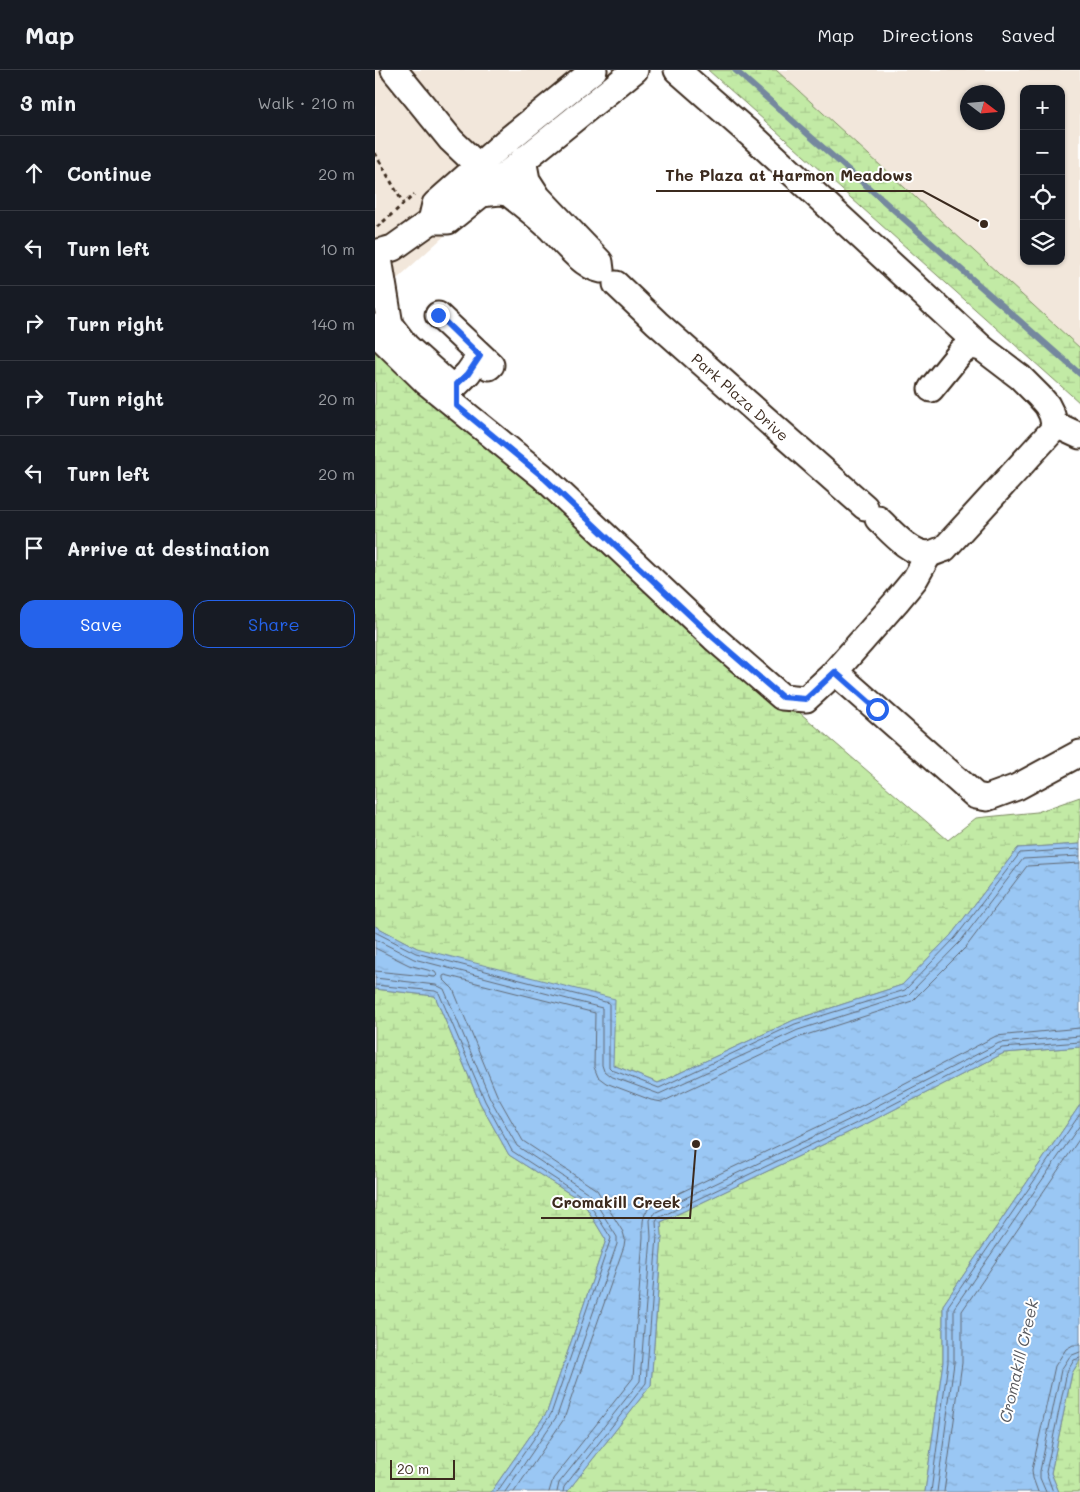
<!DOCTYPE html>
<meta charset="utf-8">
<style>
body{margin:0;font-family:Mali,sans-serif;background:#242831;color:#f1f3f6}
.controls{position:absolute;right:15px;top:15px;display:grid;overflow:hidden;border-radius:10px;box-shadow:0 1px 4px #0004}
.controls button{width:45px;height:45px;display:grid;place-items:center;padding:0;border:0;border-bottom:1px solid #363941;background:#171b24;color:#f1f3f6;font:25px sans-serif}
.compass{position:absolute;left:585px;top:15px;width:45px;height:45px;border-radius:50%;background:#171b24;box-shadow:0 1px 4px #0004;rotate:106deg}
.scale{position:absolute;left:15px;bottom:12px;width:65px;box-sizing:border-box;padding-left:5px;border:2px solid #3b2a1e;border-top:0;font-size:14px;line-height:18px;white-space:nowrap;color:#3b2a1e;-webkit-text-stroke:4px #fff;paint-order:stroke}
.stop{position:absolute;width:15px;height:15px;margin:-11px;border:4px solid #2563eb;border-radius:50%;background:#fff}
.stop.end{background:#2563eb;border-color:#fff;box-shadow:0 1px 5px #0008}
.list{margin:0;padding:0;list-style:none}
h2{display:flex;justify-content:space-between;align-items:center;height:65px;margin:0;padding:0 20px;font-size:21px}
h2 small{font-size:16px;font-weight:400;color:#9ea1a6}
.list li{display:grid;grid-template-columns:32px 1fr auto;gap:15px;align-items:center;box-sizing:border-box;height:75px;padding:0 20px;border-top:1px solid #363941}
.list b{display:block;font-size:19px;white-space:nowrap}
.list em{font-size:16px;font-style:normal;color:#9ea1a6}
.actions{display:flex;gap:10px;padding:15px 20px}
.actions a{flex:1;padding:11px 0;border:1px solid #2563eb;border-radius:15px;text-align:center;font-size:18px;color:#2563eb}
.actions .main{background:#2563eb;color:#fff}
.icon{flex:none;width:28px;height:28px;fill:none;stroke:currentColor;stroke-width:2;stroke-linecap:round;stroke-linejoin:round}
.map{position:relative;flex:none;width:705px;height:1422px;overflow:hidden}
header{display:flex;align-items:center;gap:30px;box-sizing:border-box;height:70px;padding:0 25px;background:#171b24;border-bottom:1px solid #363941}
header strong{font-size:24px}
nav{display:flex;gap:28px;margin-inline-start:auto;font-size:18px}
main{display:flex}
aside{flex:1;background:#171b24}
.map>svg:first-child{display:block}
.built{fill:#f2e7db;fill-rule:evenodd}
.wetland{fill:url(#wetland-marsh);stroke:#7e8a62}
.water{fill:url(#water-ripples);stroke:#74889e}
.lines{fill:none;stroke-linecap:round;stroke-linejoin:round}
.shore{stroke:#616974;stroke-width:1}
.stream{stroke:#74889e;stroke-width:6}
.minor-casing{stroke:#3b2a1e;stroke-width:29}
.path{stroke:#3b2a1e;stroke-width:3;stroke-dasharray:4 4;stroke-linecap:butt}
.minor{stroke:#fff;stroke-width:25}
.route{stroke:#2563eb;stroke-width:6}
.labels{text-anchor:middle;dominant-baseline:central;stroke-width:4;stroke-linejoin:round;paint-order:stroke}
.street-label{font-size:15px;fill:#3b2a1e;stroke:#fff}
.water-label{font-size:16px;font-style:italic;fill:#58595e;stroke:#fff}
.leader{fill:none;stroke:#3b2a1e;stroke-width:2}
.callout-dot{fill:#3b2a1e;stroke:#fff;stroke-width:2}
.callout-label{font-size:16px;text-anchor:middle;font-weight:bold;fill:#3b2a1e;stroke:#fff;stroke-width:4;stroke-linejoin:round;paint-order:stroke}
</style>
<header>
<strong>Map</strong>
<nav><a>Map</a><a>Directions</a><a>Saved</a></nav>
</header>
<main>
<aside>
<h2>3 min<small>Walk · 210 m</small></h2>
<ul class="list">
<li><svg class="icon" aria-label="ahead" viewBox="0 0 24 24"><path d="M12 20V5M6 11l6-6 6 6"/></svg><div><b>Continue</b></div><em>20 m</em></li>
<li><svg class="icon" aria-label="left" viewBox="0 0 24 24"><path d="M17 20v-9H6M10 6l-5 5 5 5"/></svg><div><b>Turn left</b></div><em>10 m</em></li>
<li><svg class="icon" aria-label="right" viewBox="0 0 24 24"><path d="M7 20v-9h11M14 6l5 5-5 5"/></svg><div><b>Turn right</b></div><em>140 m</em></li>
<li><svg class="icon" aria-label="right" viewBox="0 0 24 24"><path d="M7 20v-9h11M14 6l5 5-5 5"/></svg><div><b>Turn right</b></div><em>20 m</em></li>
<li><svg class="icon" aria-label="left" viewBox="0 0 24 24"><path d="M17 20v-9H6M10 6l-5 5 5 5"/></svg><div><b>Turn left</b></div><em>20 m</em></li>
<li><svg class="icon" aria-label="arrive" viewBox="0 0 24 24"><path d="M6 21V4h12l-3 4 3 4H6"/></svg><div><b>Arrive at destination</b></div></li>
</ul>
<div class="actions"><a class="main">Save</a><a>Share</a></div>
</aside>
<div class="map">
<svg width="705" height="1422" viewBox="0 0 705 1422">
<defs>
<pattern id="wetland-marsh" width="20" height="14" patternUnits="userSpaceOnUse" patternTransform="scale(1.25)"><rect width="20" height="14" fill="#c2eaa5"/><path d="M1 5h8M5 5V1M11 12h8M15 12V8" fill="none" stroke="#a8c98e"/></pattern>
<pattern id="water-ripples" width="26" height="14" patternUnits="userSpaceOnUse" patternTransform="scale(1.25)"><rect width="26" height="14" fill="#9ac7f4"/><path d="M2 4q2-2 4 0t4 0M15 11q2-2 4 0t4 0" fill="none" stroke="#86abd1"/></pattern>
</defs>
<rect width="100%" height="100%" fill="#fff"/>
<filter id="ink" filterUnits="userSpaceOnUse"><feTurbulence type="fractalNoise" baseFrequency=".02" numOctaves="2"/><feDisplacementMap in="SourceGraphic" scale="10" xChannelSelector="R" yChannelSelector="G"/><feConvolveMatrix kernelMatrix="1 2 1 2 8 2 1 2 1" color-interpolation-filters="sRGB"/></filter>
<g filter="url(#ink)">
<g class="built">
<path d="M0,0H252L0,229Z"/>
<path d="M401,0H705V278L528,116ZM649,19H686V191H649ZM592,22H622V52H592Z"/>
</g>
<g class="wetland">
<path d="M333,0H401L705,278V333Z"/>
<path d="M0,278L573,770L601,748L662,742L705,727V774L643,778L576,865L527,915L419,950L283,1013L238,995L42,878L0,856Z"/>
<path d="M0,919L60,926L105,1033L134,1085L208,1132L231,1170L172,1342L116,1422H0Z"/>
<path d="M705,977V1035L568,1235V1292L550,1422H192L276,1315L287,1166L286,1152L489,1055L629,983Z"/>
<path d="M705,1290V1422H684L676,1403L697,1303Z"/>
</g>
<g class="water">
<path d="M705,774V977L629,983L489,1055L286,1152L287,1166L276,1315L192,1422H116L172,1342L231,1170L208,1132L134,1085L105,1033L60,926L0,919V856L42,878L240,929L238,995L283,1013L419,950L527,915L576,865L643,778Z"/>
<path d="M705,1035V1290L697,1303L676,1403L684,1422H550L568,1292V1235Z"/>
</g>
<g class="lines">
<g class="shore">
<path d="M0,862L41,883L234,933V997L237,1000L284,1018L420,954L530,920L580,868L645,783L705,779"/>
<path d="M0,869L39,889L227,938V995L229,1001L235,1006L284,1024L423,960L533,925L585,872L648,789L705,786"/>
<path d="M0,878L34,895L60,902L62,905L60,907L0,901"/>
<path d="M0,908L61,915L69,919L115,1028L142,1076L215,1124L242,1167V1174L182,1346L130,1422"/>
<path d="M0,915L60,921L64,923L110,1031L137,1081L211,1129L236,1168L176,1344L122,1422"/>
<path d="M139,1422L189,1349L249,1176L250,1169L248,1162L222,1120L148,1071L122,1025L78,919L68,909V906L70,905L220,943L219,997L223,1007L231,1013L276,1030L287,1032L425,967L537,931L591,877L652,796L705,793"/>
<path d="M174,1422L178,1409L258,1308L268,1167C268,1155 266,1146 275,1137L480,1039L621,966L705,958"/>
<path d="M182,1422L184,1413L265,1311L276,1167L275,1150L279,1143L484,1045L624,973L705,966"/>
<path d="M188,1422L189,1417L271,1313L282,1166L281,1152L283,1148L486,1051L627,978L705,972"/>
<path d="M556,1422L573,1292V1236L705,1044"/>
<path d="M562,1422L579,1293V1238L705,1055"/>
<path d="M569,1422L587,1293V1241L705,1068"/>
<path d="M663,1422L658,1408L657,1400L680,1296L691,1279L698,1275H705"/>
<path d="M671,1422L665,1408V1401L686,1300L695,1286L705,1282"/>
<path d="M678,1422L671,1402L692,1302L699,1290L705,1288"/>
</g>
<path class="stream" d="M360,0L705,304"/>
<defs>
<g id="minor">
<path d="M19,0L76,70L115,107"/>
<path d="M302,0L375,64L607,278"/>
<path d="M105,124L125,122L133,123C147,134 162,146 175,158C187,171 209,197 226,200L225,192L163,127L152,110L148,89"/>
<path d="M56,151L60,134L129,73L219,0"/>
<path d="M3,182L15,255L31,276L72,313L82,314L93,303L105,286"/>
<path d="M0,183L18,178L56,151H73L260,0"/>
<path id="s1" d="M241,214L282,253L490,437"/>
<path d="M63,245L116,295L114,297"/>
<path d="M0,257L8,270L51,312L167,406L339,568L407,627L431,629L456,606L521,532L540,509L554,484"/>
<path d="M679,354L705,366"/>
<path d="M503,449C516,461 534,483 553,484C558,484 564,480 569,479L677,361L679,354L677,345L672,335L664,326L645,307L607,278L596,276L586,282L556,319"/>
<path d="M460,602L601,726L612,728L642,717L705,683"/>
</g>
</defs>
<use href="#minor" class="minor-casing"/>
<g class="path">
<path d="M0,83L28,133"/>
<path d="M2,157L39,125"/>
</g>
<use href="#minor" class="minor"/>
</g>
</g>
<g class="lines" filter="url(#ink)">
<path class="route" d="M63,245L105,286L93,304L82,314V336L167,406L339,568L407,627L431,629L460,602L502,639"/>
</g>
<g class="labels">
<g class="street-label">
<text stroke="none"><textPath href="#s1" startOffset="168">Park Plaza Drive</textPath></text>
</g>
<g class="water-label">
<text transform="translate(643 1291) rotate(-77)">Cromakill Creek</text>
</g>
</g>
<path class="leader" d="M609 154L548 121H281M321 1074L315 1148H166"/>
<g class="callout-dot">
<circle cx="609" cy="154" r="5"/>
<circle cx="321" cy="1074" r="5"/>
</g>
<g class="callout-label">
<text x="414" y="111">The Plaza at Harmon Meadows</text>
<text x="241" y="1138">Cromakill Creek</text>
</g>
</svg>
<div class="controls">
<button>+</button>
<button>−</button>
<button><svg class="icon" aria-label="locate" viewBox="0 0 24 24"><circle cx="12" cy="12" r="6"/><path d="M12 2v4M12 18v4M2 12h4M18 12h4"/></svg></button>
<button><svg class="icon" aria-label="layers" viewBox="0 0 24 24"><path d="M12 4l9 5-9 5-9-5zM3 14l9 5 9-5"/></svg></button>
</div>
<svg class="compass" viewBox="-18 -18 36 36"><path d="M0-13l5 13h-10z" fill="#e53935"/><path d="M0 13l5-13h-10z" fill="#9ea1a6"/></svg>
<div class="scale">20 m</div>
<div class="stop" style="left:502px;top:639px"></div>
<div class="stop end" style="left:63px;top:245px"></div>
</div>
</main>
